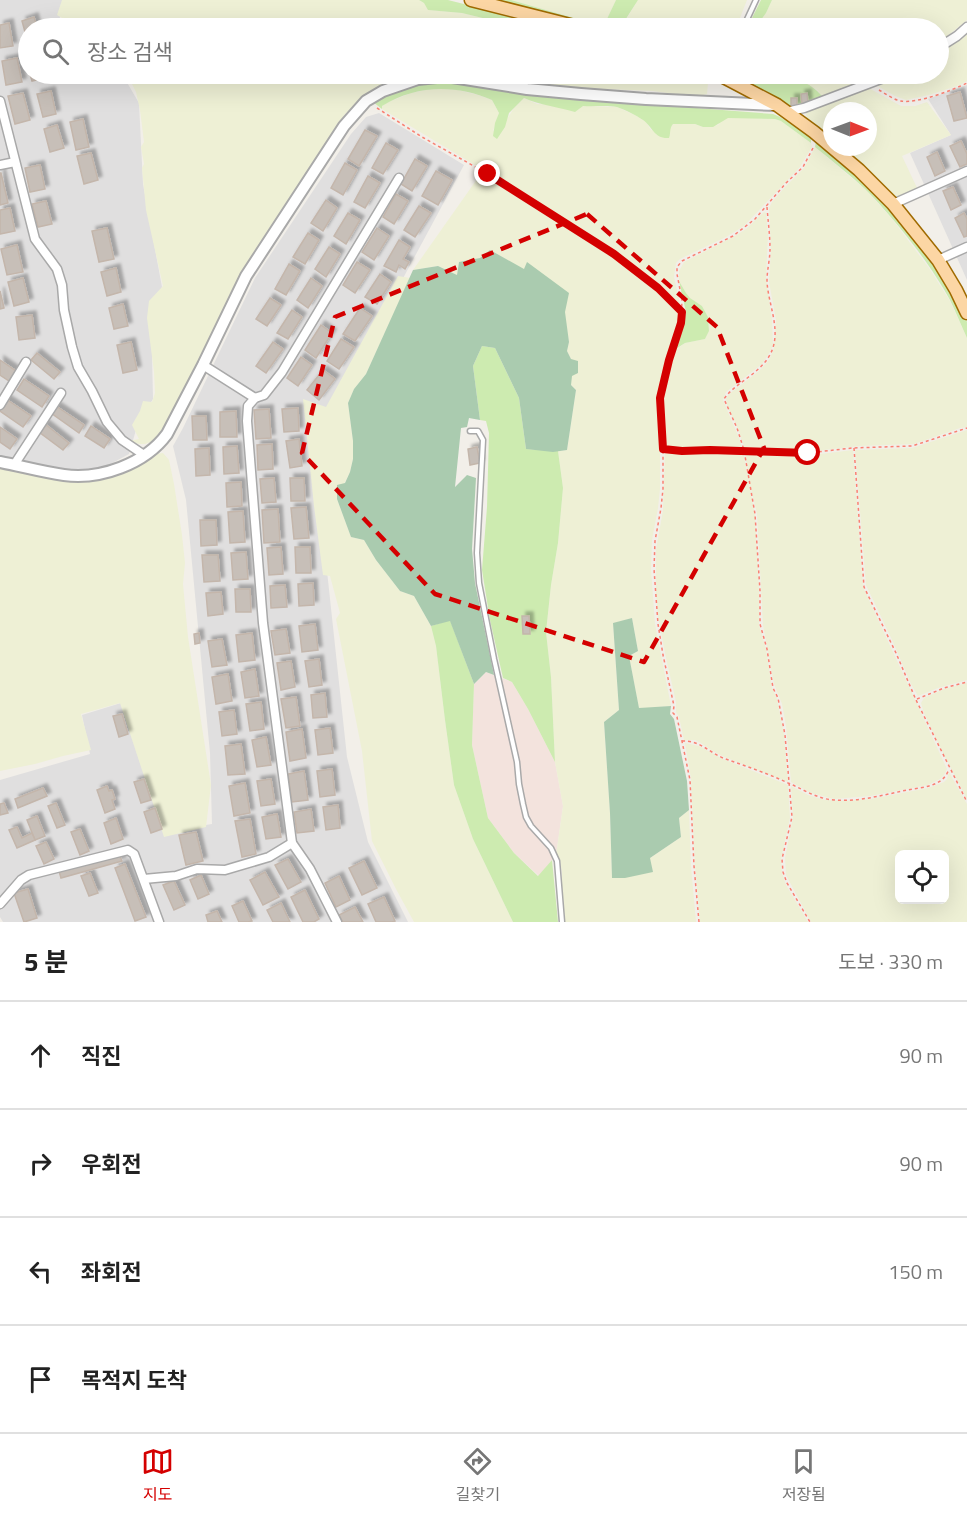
<!DOCTYPE html>
<html lang="ko">
<meta charset="utf-8">
<style>
body{margin:0;font-family:"Titillium Web","Noto Sans KR",sans-serif;background:#f6f6f6;color:#222}
.controls{position:absolute;right:18px;bottom:18px;display:grid;overflow:hidden;border-radius:9px;box-shadow:0 6px 24px #0002}
.controls button{width:54px;height:54px;display:grid;place-items:center;padding:0;border:0;border-bottom:2px solid #e0e0e0;background:#fff;color:#222;font:30px sans-serif}
.compass{position:absolute;left:823px;top:102px;width:54px;height:54px;border-radius:50%;background:#fff;box-shadow:0 6px 24px #0002;rotate:91deg}
.stop{position:absolute;width:18px;height:18px;margin:-14px;border:4px solid #d40000;border-radius:50%;background:#fff}
.stop.end{background:#d40000;border-color:#fff;box-shadow:0 2px 6px #0008}
.list{margin:0;padding:0;list-style:none}
h2{display:flex;justify-content:space-between;align-items:center;height:78px;margin:0;padding:0 24px;font-size:26px}
h2 small{font-size:20px;font-weight:400;color:#767676}
.list li{display:grid;grid-template-columns:39px 1fr auto;gap:18px;align-items:center;box-sizing:border-box;height:108px;padding:0 24px;border-top:2px solid #e0e0e0}
.list b{display:block;font-size:22px;white-space:nowrap}
.list em{font-size:20px;font-style:normal;color:#767676}
.icon{flex:none;width:33px;height:33px;fill:none;stroke:currentColor;stroke-width:2;stroke-linecap:round;stroke-linejoin:round}
.map{position:relative;flex:none;width:967px;height:922px;overflow:hidden}
.search{position:absolute;background:#fff;box-shadow:0 6px 24px #0002;left:18px;right:18px;top:18px;height:66px;display:flex;align-items:center;gap:15px;box-sizing:border-box;padding:0 21px;border-radius:33px;color:#767676;font-size:22px}
.sheet{height:510px;background:#fff}
nav{display:flex;justify-content:space-around;align-items:center;box-sizing:border-box;height:84px;border-top:2px solid #e0e0e0;background:#fff;font-size:16px;color:#767676}
nav a{display:grid;justify-items:center;gap:3px}
nav .on{color:#d40000}
.map>svg:first-child{display:block}
.residential{fill:#e0dfdf}
.military{fill:#f3e3dd}
.farmland{fill:#eef0d5;fill-rule:evenodd}
.grass{fill:#cdebb0}
.cemetery{fill:#aacbaf}
.building{fill:#c7bfb8;stroke:#c4b6ab;stroke-width:1.5;filter:url(#shadow)}
.lines{fill:none;stroke-linecap:round;stroke-linejoin:round}
.service-casing{stroke:#a9a9a9;stroke-width:7}
.minor-casing{stroke:#a9a9a9;stroke-width:11}
.tertiary-casing{stroke:#a9a9a9;stroke-width:14}
.primary-casing{stroke:#a06b00;stroke-width:15}
.path{stroke:#fa8072;stroke-width:1.5;stroke-dasharray:3 3;stroke-linecap:butt}
.service{stroke:#fff;stroke-width:4}
.minor{stroke:#fff;stroke-width:8}
.tertiary{stroke:#fff;stroke-width:10}
.primary{stroke:#fcd6a4;stroke-width:12}
.route{stroke:#d40000;stroke-width:8}
.marked{fill:none;stroke:#d40000;stroke-width:4.5;stroke-dasharray:12 8;stroke-linejoin:round}
</style>
<div class="map">
<svg width="967" height="922" viewBox="0 0 967 922">
<defs>
<filter id="shadow"><feDropShadow dx="4" dy="-4" stdDeviation="1.5" flood-color="#0004"/></filter>
</defs>
<rect width="100%" height="100%" fill="#f2efe9"/>
<g class="residential">
<path d="M0,0H66L59,20L71,28H28V74H122L139,103L143,184L162,287L151,309L153,399L138,423L129,454L103,468L78,470L53,467L0,456Z"/>
<path d="M967,85V280L910,153L951,135L928,99Z"/>
<path d="M379,113L464,165L331,412L311,422L347,757L368,842L408,922H3L0,917V780L90,754L82,715L121,703L168,831L212,824L210,753L186,500L173,446L183,428L255,278L351,134L366,117Z"/>
</g>
<path class="military" d="M486,672L512,682L528,709L555,762L563,806L556,855L539,876L514,853L488,818L472,745L474,684Z"/>
<g class="farmland">
<path d="M62,0H419L424,3L429,10L462,13L495,21L500,28H79L57,15Z"/>
<path d="M511,0H616L606,21L598,25Z"/>
<path d="M638,0H747L736,28H622V26Z"/>
<path d="M772,0H967V20L939,43L938,28H755L766,13Z"/>
<path d="M967,34V81L960,85L929,95L906,100L895,96L876,85L901,74H938L939,53Z"/>
<path d="M127,74H423L399,80L384,85L361,100L345,114L255,250L230,294L210,341L172,416L153,441L145,444H139L129,441L139,439L132,425L140,411L143,401L152,402L155,393L154,372L147,318L149,301L163,286L146,210L142,168L144,164L141,147L144,142L140,110L136,92Z"/>
<path d="M476,74H688L706,80L708,83L707,94L696,97L653,91L560,87Z"/>
<path d="M773,74H883L858,84L822,96L817,90L798,80L779,79Z"/>
<path d="M867,87L901,106H915L927,102L951,135L902,156L918,190L896,199L840,147H868V111H832V141L807,119L806,114L809,110Z"/>
<path d="M435,88L458,90L478,95L492,100L499,113L493,131L507,119L514,108L524,98L537,104L617,107L637,116L646,122L651,130L670,135V128L673,124H695L703,127L718,125L722,120L728,117L775,119L781,121L811,143L812,147L800,167L744,226L726,237L680,259L676,263L674,277L681,308L645,274L615,252L533,200L382,109V106L386,103L411,93Z"/>
<path d="M815,147L866,190L892,219L929,268L950,301L967,338V427L960,428L914,444L860,446L815,451L745,449L736,424L727,406L726,398L729,394L759,371L769,360L774,348L776,320L769,282L771,249L769,208L772,202L785,187L804,168Z"/>
<path d="M482,172L612,254L657,289L679,312L678,323L666,359L657,398L659,417L660,449V489L658,508L652,540L651,569L655,624L671,706L639,709L629,656L638,651L632,618L613,624L619,710L604,722L610,813L612,878L650,858L681,837L679,818L689,810L691,866L696,922H565L562,895V873L560,860L556,855L563,806L555,762L551,677L546,632L551,585L558,543L563,488L558,451L567,450L576,390L571,385V359L567,351L569,342L564,312L527,263L524,270L490,250L481,258L459,262L457,275L438,266L413,270Z"/>
<path d="M764,212L766,213L768,235L766,278L772,320L773,345L770,352L762,364L726,392L723,400L739,438L742,448L684,449L665,448L663,391L668,365L674,351L685,343L705,339L709,331L708,317L702,306L690,298L686,293L679,281V271L684,262L735,236L746,229Z"/>
<path d="M398,276L410,278L366,374L354,389L348,403L353,441V459L350,472L337,499L351,537L364,540L376,560L400,591L414,596L431,626L436,646L445,720L454,785L473,839L513,922H414L396,889L372,841L362,751L336,619L340,613L330,576L323,575L314,506L303,399L326,407Z"/>
<path d="M967,430V680L938,688L918,696L911,684L893,642L866,585L855,450L912,448Z"/>
<path d="M665,450L682,452L710,450L743,451L755,515L759,591V625L766,649L772,688L777,699L784,735L788,782L722,756L711,750L701,743L695,740H684L679,717L676,712V702L666,658L658,616L656,594V550L663,510Z"/>
<path d="M853,450L863,587L947,769L944,775L940,779L928,785L870,796L834,799L811,793L791,782L786,726L782,704L774,684L763,625L757,514L749,480L745,452L798,454H820Z"/>
<path d="M163,453L169,460L174,484L182,535L185,563L183,584L188,637L211,785L206,827L164,837L120,703L81,714L91,750L63,756L35,764L0,771V467L72,481H85L113,475L137,465L156,454Z"/>
<path d="M967,683V799L942,751L924,713L921,703L924,698L944,689Z"/>
<path d="M685,743L699,746L723,759L788,785L790,818L781,859L782,873L786,885L808,922H700L695,865L691,779Z"/>
<path d="M949,772L967,804V922H811L786,875L785,858L793,817L791,786L808,795L825,800L845,801L871,799L928,788L944,782L947,779ZM900,854H944V900H900Z"/>
</g>
<g class="grass">
<path d="M419,0H448L558,28H529L521,27L520,28H500L495,21L462,13L428,10L424,3Z"/>
<path d="M488,0H511L598,25L606,21L616,0H638L622,25V28H603Z"/>
<path d="M761,0H772L766,13L755,28H747Z"/>
<path d="M735,74H773L779,79C798,81 808,80 822,96L810,101L790,106L743,83L736,77Z"/>
<path d="M435,82L496,88L529,95L773,114L780,117L811,137V143L781,121L775,119L728,118L713,127H703L695,124H673C669,129 671,133 669,138C654,139 653,127 643,120C636,115 625,110 617,107C606,105 594,107 583,106L575,112C558,107 540,105 524,98L509,113L505,127L497,139L493,136L495,123L499,113L492,100C455,84 416,85 382,106V109L373,102C391,90 415,83 435,82Z"/>
<path d="M816,141L860,176L885,202L933,260L953,291L967,322V338C961,325 956,312 950,300C930,263 894,218 865,189C849,174 832,161 815,147Z"/>
<path d="M679,281L686,293L690,298L702,306L708,317L709,331L705,339L685,343L674,350L684,323L686,312Z"/>
<path d="M482,346L495,348L519,398L526,449L558,451L563,488L558,543L551,585L546,632L551,677L555,762L528,709L512,682L503,678L490,620L482,570L487,507L489,433L486,421L480,420L473,366Z"/>
<path d="M450,620L474,684L472,745L488,818L514,853L538,876L552,860L558,922H513L473,839L454,785L445,720L436,646L431,626Z"/>
</g>
<g class="cemetery">
<path d="M490,250L524,269L527,262L569,293L565,312L569,342L567,351L571,359L578,361V373L572,376L571,385L576,390L567,450L553,452L526,449L519,398L495,348L482,346L473,366L480,420L469,418L467,427L461,428L455,487L467,475L476,478L472,549L475,583L494,675L486,672L474,684L450,621L431,626L414,596L400,591L376,560L364,540L351,537L337,499V485L345,483L350,472L353,459V441L348,403L354,389L366,374L413,270L438,266L457,275L459,262L480,258Z"/>
<path d="M632,618L638,651L629,656L639,708L671,706L670,714L674,719L687,781L689,810L679,818L681,837L650,858L653,872L625,878H612L610,813L604,722L619,710L613,623Z"/>
</g>
<g class="building">
<path d="M34,17L37,28H28V43L22,21Z"/>
<path d="M9,23L13,46L0,48V25Z"/>
<path d="M17,58L22,82L6,85L2,61Z"/>
<path d="M30,74H48L49,77L32,81Z"/>
<path d="M51,91L56,114L43,117L37,94Z"/>
<path d="M960,92L967,118L954,121L947,96Z"/>
<path d="M23,93L30,120L15,124L8,96Z"/>
<path d="M807,93L808,103L802,104L801,94Z"/>
<path d="M791,98H797V107L791,106Z"/>
<path d="M83,119L89,147L76,150L70,122Z"/>
<path d="M57,125L64,148L50,152L44,129Z"/>
<path d="M365,130L377,136L359,166L348,159Z"/>
<path d="M961,141L967,154V164L960,167L950,146Z"/>
<path d="M386,143L398,150L383,174L372,168Z"/>
<path d="M937,152L945,171L935,176L927,157Z"/>
<path d="M91,153L98,180L84,184L77,156Z"/>
<path d="M415,159L427,166L412,191L401,184Z"/>
<path d="M345,163L357,170L343,195L331,188Z"/>
<path d="M40,165L45,189L30,192L25,168Z"/>
<path d="M436,171L452,180L438,205L422,196Z"/>
<path d="M0,173H1L8,203L0,205Z"/>
<path d="M368,176L380,183L365,208L354,202Z"/>
<path d="M953,187L961,205L951,210L943,191Z"/>
<path d="M396,194L408,201L394,224L383,217Z"/>
<path d="M326,200L337,208L323,231L311,223Z"/>
<path d="M46,201L52,224L38,227L32,204Z"/>
<path d="M419,206L431,213L415,237L404,230Z"/>
<path d="M10,208L15,231L0,234V210Z"/>
<path d="M348,213L360,220L346,244L334,236Z"/>
<path d="M964,213L967,219V236L964,237L955,218Z"/>
<path d="M107,228L114,259L99,262L92,231Z"/>
<path d="M377,228L389,236L374,260L362,252Z"/>
<path d="M308,233L319,240L305,264L293,257Z"/>
<path d="M399,240L410,247L403,259L409,262L405,269L399,265L396,272L384,266Z"/>
<path d="M17,245L23,272L7,275L1,249Z"/>
<path d="M329,247L340,254L326,277L315,269Z"/>
<path d="M357,262L370,270L355,293L343,285Z"/>
<path d="M289,264L300,271L286,295L275,289Z"/>
<path d="M116,268L121,292L107,296L101,272Z"/>
<path d="M380,274L391,282L377,304L365,297Z"/>
<path d="M23,278L29,302L14,306L8,282Z"/>
<path d="M311,278L322,286L308,308L297,300Z"/>
<path d="M0,291L4,308L0,309Z"/>
<path d="M270,298L281,305L267,326L256,319Z"/>
<path d="M123,304L128,326L114,329L109,308Z"/>
<path d="M360,308L372,316L355,341L343,334Z"/>
<path d="M292,310L302,317L288,339L277,333Z"/>
<path d="M32,315L35,338L19,340L16,317Z"/>
<path d="M321,325L332,333L316,358L305,350Z"/>
<path d="M341,339L354,347L339,369L327,361Z"/>
<path d="M131,342L137,370L123,373L117,345Z"/>
<path d="M273,342L283,349L266,373L256,366Z"/>
<path d="M37,353L60,372L54,379L31,360Z"/>
<path d="M301,357L312,365L298,386L287,378Z"/>
<path d="M0,360L16,371L9,381L0,375Z"/>
<path d="M323,370L335,379L319,400L307,390Z"/>
<path d="M24,379L49,396L42,407L17,390Z"/>
<path d="M6,399L31,416L23,427L0,411V408Z"/>
<path d="M56,406L84,425L79,433L51,413Z"/>
<path d="M298,408L299,431L284,432L282,409Z"/>
<path d="M269,409L271,438L256,439L254,410Z"/>
<path d="M236,411L237,437H220V412Z"/>
<path d="M192,416H206L207,440H193Z"/>
<path d="M45,424L69,443L63,450L39,432Z"/>
<path d="M91,426L110,439L104,448L85,436Z"/>
<path d="M0,427L17,439L10,449L0,442Z"/>
<path d="M299,439L302,466L290,468L286,441Z"/>
<path d="M272,444L273,469L258,470L257,445Z"/>
<path d="M237,446L239,473L224,474L223,447Z"/>
<path d="M477,447L480,463L470,465L468,449Z"/>
<path d="M209,448L210,475L196,476L195,449Z"/>
<path d="M274,478L276,502L262,503L260,479Z"/>
<path d="M290,478H304L305,501H291Z"/>
<path d="M241,482L242,506L227,507L226,483Z"/>
<path d="M306,507L309,538L294,539L291,508Z"/>
<path d="M278,509L280,542L264,543L262,510Z"/>
<path d="M243,511L245,542L230,543L228,512Z"/>
<path d="M200,520H216L217,545L201,546Z"/>
<path d="M281,547L283,574L269,575L267,548Z"/>
<path d="M295,547H310L311,573H296Z"/>
<path d="M246,552L248,579L233,580L231,553Z"/>
<path d="M202,555H218L220,581L204,582Z"/>
<path d="M313,583L314,605L299,606L298,584Z"/>
<path d="M285,585L287,607L271,608L270,586Z"/>
<path d="M235,589H250L251,612H236Z"/>
<path d="M221,592L223,614L208,616L206,593Z"/>
<path d="M522,616H529L530,634H523Z"/>
<path d="M315,624L318,650L302,652L299,626Z"/>
<path d="M286,629L290,653L275,655L271,631Z"/>
<path d="M199,633L200,643L195,644L194,634Z"/>
<path d="M252,633L255,660L239,662L236,635Z"/>
<path d="M222,639L227,665L212,667L208,641Z"/>
<path d="M319,659L322,685L309,687L305,661Z"/>
<path d="M291,661L295,687L281,690L277,663Z"/>
<path d="M255,669L259,696L245,698L241,672Z"/>
<path d="M228,674L232,701L216,704L212,677Z"/>
<path d="M325,693L327,717L313,718L311,695Z"/>
<path d="M296,697L300,726L286,728L281,699Z"/>
<path d="M261,702L264,729L250,731L246,704Z"/>
<path d="M234,710L237,734L222,736L219,712Z"/>
<path d="M122,714L128,734L119,737L113,716Z"/>
<path d="M330,728L333,753L318,755L315,730Z"/>
<path d="M302,729L306,758L290,761L286,732Z"/>
<path d="M266,737L271,765L257,767L252,740Z"/>
<path d="M241,744L245,774L228,775L225,746Z"/>
<path d="M332,769L335,795L320,797L317,771Z"/>
<path d="M304,771L308,800L292,802L288,774Z"/>
<path d="M144,779L151,800L141,803L134,782Z"/>
<path d="M271,779L275,804L261,806L257,781Z"/>
<path d="M245,783L250,813L234,816L229,786Z"/>
<path d="M107,786L109,791L112,790L115,799L112,800L115,809L105,813L97,790Z"/>
<path d="M43,788L47,796L18,808L15,799Z"/>
<path d="M4,803L8,813L0,815V804Z"/>
<path d="M56,803L65,825L57,828L48,806Z"/>
<path d="M338,805L340,828L326,830L323,807Z"/>
<path d="M155,808L162,829L151,833L144,812Z"/>
<path d="M311,809L314,831L297,833L294,812Z"/>
<path d="M277,814L281,837L266,839L262,817Z"/>
<path d="M37,816L45,836L35,840L27,820Z"/>
<path d="M116,818L123,839L111,844L104,823Z"/>
<path d="M250,819L256,854L242,857L235,821Z"/>
<path d="M17,827L22,838L32,833L35,840L17,848L9,830Z"/>
<path d="M80,829L89,851L80,855L71,832Z"/>
<path d="M196,832L203,861L186,865L179,835Z"/>
<path d="M46,842L54,859L44,864L36,846Z"/>
<path d="M119,854L122,861L61,878L59,871Z"/>
<path d="M288,859L301,882L288,889L275,865Z"/>
<path d="M364,861L377,888L362,895L349,868Z"/>
<path d="M125,864L146,917L135,921L115,868Z"/>
<path d="M265,872L279,897L263,905L250,880Z"/>
<path d="M90,873L98,893L89,896L81,876Z"/>
<path d="M201,875L209,894L198,899L190,880Z"/>
<path d="M339,876L350,900L336,907L325,883Z"/>
<path d="M174,881L185,905L174,910L163,885Z"/>
<path d="M28,889L37,918L24,922L14,893Z"/>
<path d="M305,890L319,919L314,922H303L291,897Z"/>
<path d="M384,897L395,921L392,922H376L368,904Z"/>
<path d="M243,901L252,921L248,922H239L232,906Z"/>
<path d="M281,903L290,922H273L267,910Z"/>
<path d="M355,907L363,922H343L339,915Z"/>
<path d="M217,911L222,922H208L206,915Z"/>
</g>
<g class="lines">
<defs>
<g id="service">
<path d="M743,28L756,0"/>
<path d="M470,431H478L483,440L477,553L479,583L494,659L517,762L519,784L523,804L526,817L531,826L551,848L557,861L562,922"/>
</g>
<g id="minor">
<path d="M938,48L957,36L967,27"/>
<path d="M0,101L35,239L57,269L62,285L64,310L72,347L78,367L92,391L107,422L122,440L144,455"/>
<path d="M786,112L804,108L894,74"/>
<path d="M0,165L15,162"/>
<path d="M893,204L967,171"/>
<path d="M938,260L967,247"/>
<path d="M203,365L255,398"/>
<path d="M0,405L26,362"/>
<path d="M14,465L61,393"/>
<path d="M144,879L176,876L197,869L225,870L269,857L292,843"/>
<path d="M0,904L21,880L29,875L128,850L134,854L159,922"/>
<path d="M337,922L310,869L292,843L263,623L247,421L248,406L255,398L264,395L282,372L399,178"/>
</g>
<path id="tertiary" d="M0,462C21,466 42,472 64,475C100,480 145,464 167,434L203,365L246,276L344,126L366,101L383,91L418,79L446,76L527,89L581,94L646,99L775,105"/>
<g id="primary">
<path d="M471,0L582,28"/>
<path d="M718,74L777,105L814,132L859,170L893,204L938,260L956,290L967,313"/>
</g>
</defs>
<use href="#service" class="service-casing"/>
<use href="#minor" class="minor-casing"/>
<use href="#tertiary" class="tertiary-casing"/>
<use href="#primary" class="primary-casing"/>
<g class="path">
<path d="M879,90C886,94 894,100 901,101C917,104 953,90 967,83"/>
<path d="M377,108L422,137L488,174L597,242L631,265L658,288L682,311"/>
<path d="M767,207C768,221 770,235 770,249C770,259 767,270 767,281C768,306 784,334 768,358C757,375 734,384 724,399L737,428L744,450L755,514L760,591V624L767,649L773,688L778,698L785,735L792,817L782,859L783,872L787,883L810,922"/>
<path d="M854,448L864,587L896,653L916,700L967,802"/>
<path d="M663,449L682,451L710,450L808,453L852,448L912,446L967,428"/>
<path d="M917,699L944,688L967,682"/>
<path d="M682,741C699,740 709,752 723,758C745,766 767,773 788,783C803,789 817,799 834,800C859,802 883,795 907,790C923,787 943,787 949,769"/>
<path d="M699,922L694,866L690,780L677,717L673,713L674,706L663,655L658,624L654,569L655,541L661,508L663,489V449L660,398L669,360L681,323L682,300L677,274V267L682,261L733,236L755,219L786,183L803,167L813,148"/>
</g>
<use href="#service" class="service"/>
<use href="#minor" class="minor"/>
<use href="#tertiary" class="tertiary"/>
<use href="#primary" class="primary"/>
</g>
<g class="lines">
<path class="route" d="M488,174L614,254L658,288L682,312L681,323L669,360L660,398L663,449L682,451L710,450L808,453"/>
</g>
<path class="marked" d="M587,214L717,327L764,448L644,662L435,594L302,453L335,317Z"/>
</svg>
<div class="controls">
<button><svg class="icon" aria-label="locate" viewBox="0 0 24 24"><circle cx="12" cy="12" r="6"/><path d="M12 2v4M12 18v4M2 12h4M18 12h4"/></svg></button>
</div>
<svg class="compass" viewBox="-18 -18 36 36"><path d="M0-13l5 13h-10z" fill="#e53935"/><path d="M0 13l5-13h-10z" fill="#767676"/></svg>
<div class="stop" style="left:808px;top:453px"></div>
<div class="stop end" style="left:488px;top:174px"></div>
<div class="search"><svg class="icon" aria-label="search" viewBox="0 0 24 24"><circle cx="10" cy="10" r="6"/><path d="M15 15l6 6"/></svg>장소 검색</div>
</div>
<section class="sheet">
<h2>5 분<small>도보 · 330 m</small></h2>
<ul class="list">
<li><svg class="icon" aria-label="ahead" viewBox="0 0 24 24"><path d="M12 20V5M6 11l6-6 6 6"/></svg><div><b>직진</b></div><em>90 m</em></li>
<li><svg class="icon" aria-label="right" viewBox="0 0 24 24"><path d="M7 20v-9h11M14 6l5 5-5 5"/></svg><div><b>우회전</b></div><em>90 m</em></li>
<li><svg class="icon" aria-label="left" viewBox="0 0 24 24"><path d="M17 20v-9H6M10 6l-5 5 5 5"/></svg><div><b>좌회전</b></div><em>150 m</em></li>
<li><svg class="icon" aria-label="arrive" viewBox="0 0 24 24"><path d="M6 21V4h12l-3 4 3 4H6"/></svg><div><b>목적지 도착</b></div></li>
</ul>
</section>
<nav>
<a class="on"><svg class="icon" aria-label="map" viewBox="0 0 24 24"><path d="M3 6l6-2 6 2 6-2v14l-6 2-6-2-6 2zM9 4v14M15 6v14"/></svg>지도</a>
<a><svg class="icon" aria-label="directions" viewBox="0 0 24 24"><path d="M12 3l9 9-9 9-9-9zM9 14v-3h6M13 9l2 2-2 2"/></svg>길찾기</a>
<a><svg class="icon" aria-label="saved" viewBox="0 0 24 24"><path d="M7 4h10v16l-5-4-5 4z"/></svg>저장됨</a>
</nav>
